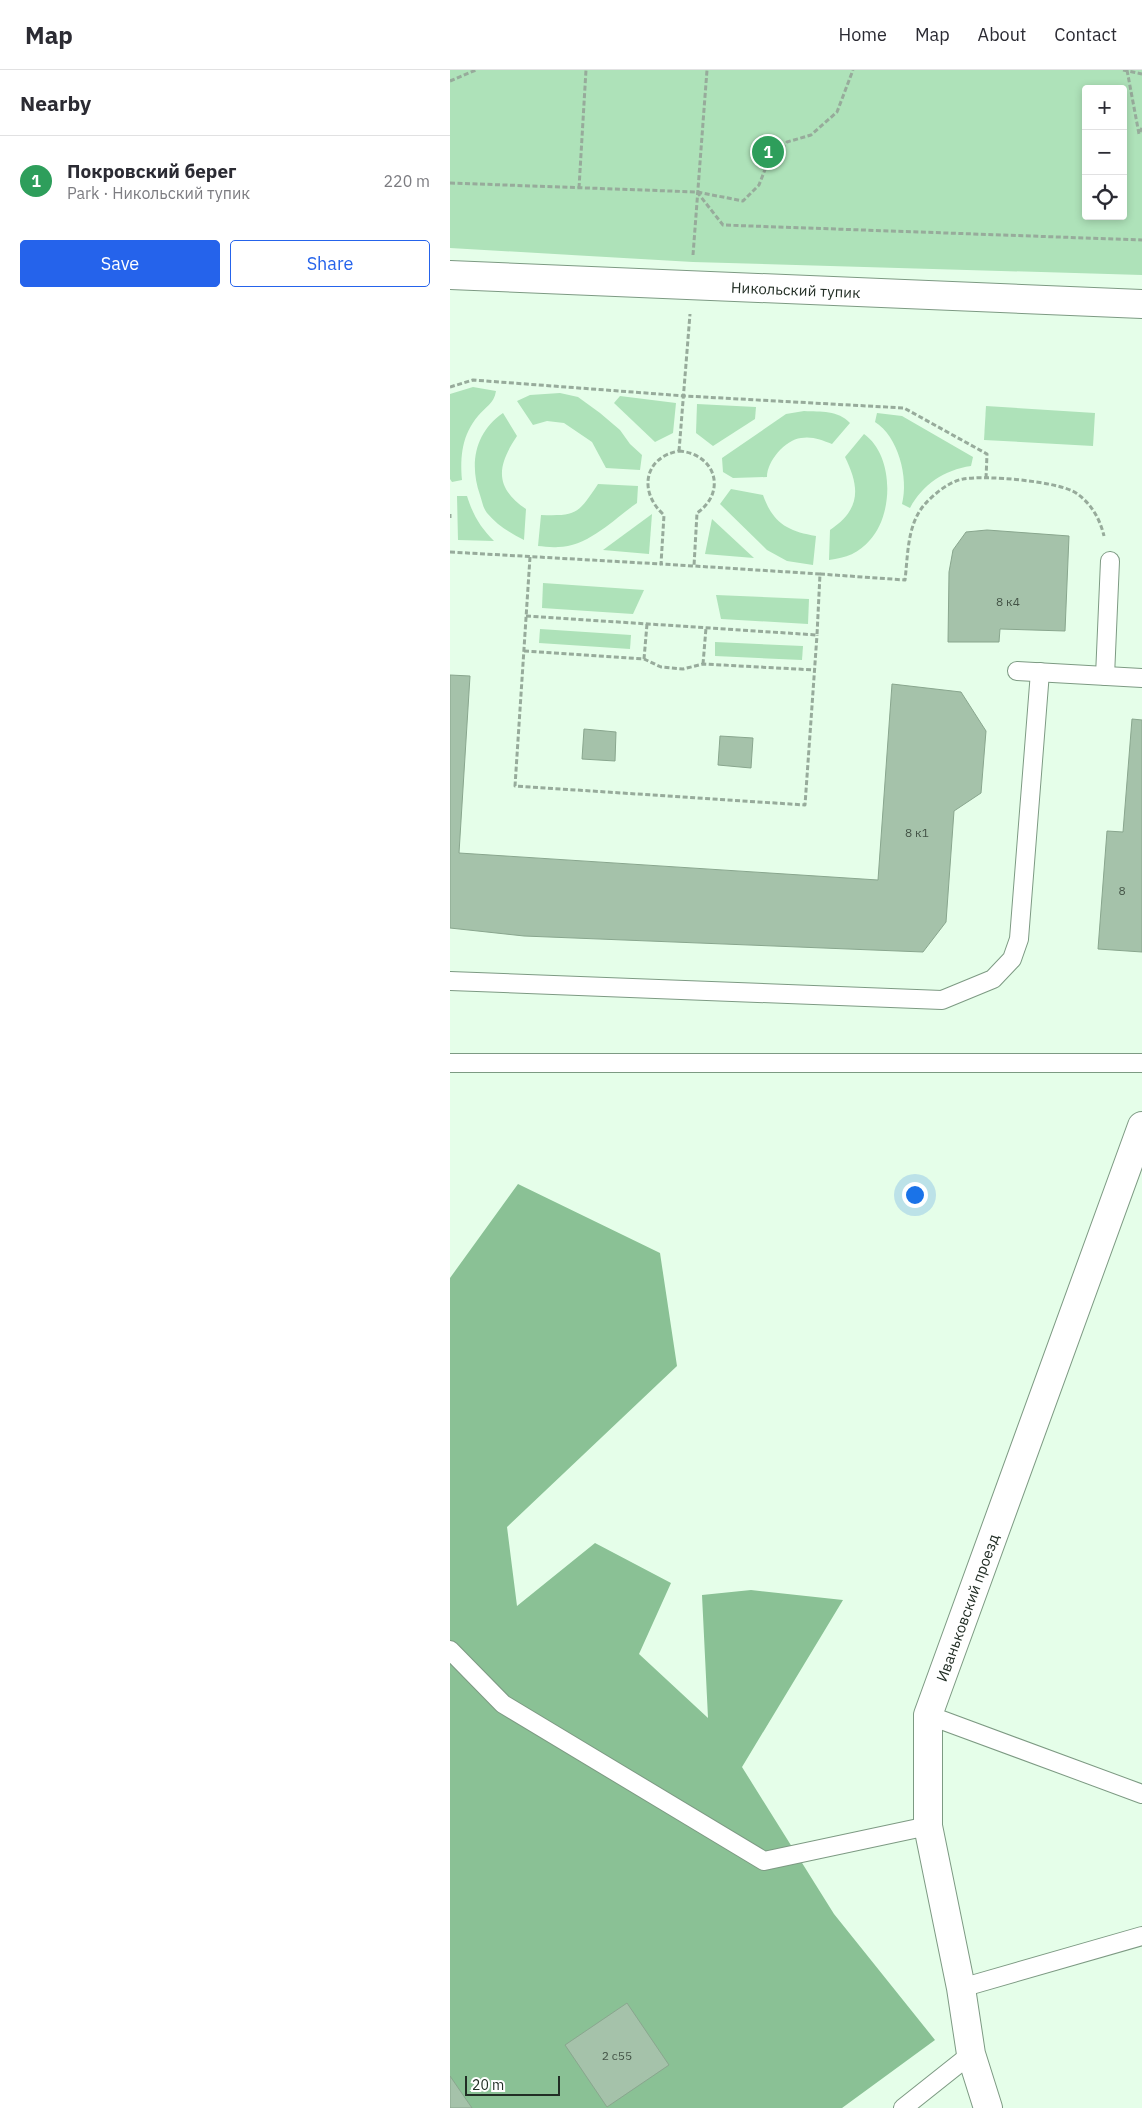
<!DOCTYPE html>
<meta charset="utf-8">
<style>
body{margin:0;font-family:"IBM Plex Sans",sans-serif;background:#f7f7f7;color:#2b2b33}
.controls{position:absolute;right:15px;top:15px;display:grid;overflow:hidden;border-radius:5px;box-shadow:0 2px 8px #0003}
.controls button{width:45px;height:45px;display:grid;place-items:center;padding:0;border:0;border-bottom:1px solid #e1e1e2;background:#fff;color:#2b2b33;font:25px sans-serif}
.scale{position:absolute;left:15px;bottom:12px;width:95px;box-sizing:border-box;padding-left:5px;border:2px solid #222e25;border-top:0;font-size:14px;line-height:18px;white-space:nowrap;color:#222e25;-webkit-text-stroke:4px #fff;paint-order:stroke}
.you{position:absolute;left:464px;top:1124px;width:18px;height:18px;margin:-12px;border:4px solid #fff;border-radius:50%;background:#1a73e8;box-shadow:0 0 0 8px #1a73e833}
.badge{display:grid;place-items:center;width:32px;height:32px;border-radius:50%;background:#2563eb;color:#fff;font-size:16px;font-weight:700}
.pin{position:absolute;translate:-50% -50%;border:2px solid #fff;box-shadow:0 1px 5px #0006}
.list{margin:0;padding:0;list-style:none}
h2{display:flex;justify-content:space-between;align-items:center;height:65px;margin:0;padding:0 20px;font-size:21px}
h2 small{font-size:16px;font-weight:400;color:#7c7c81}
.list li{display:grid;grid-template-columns:32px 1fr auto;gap:15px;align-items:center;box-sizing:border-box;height:90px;padding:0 20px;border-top:1px solid #e1e1e2}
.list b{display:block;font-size:19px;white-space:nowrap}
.list p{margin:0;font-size:16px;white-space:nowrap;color:#7c7c81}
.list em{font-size:16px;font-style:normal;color:#7c7c81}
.actions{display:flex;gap:10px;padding:15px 20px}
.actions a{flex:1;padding:11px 0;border:1px solid #2563eb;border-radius:5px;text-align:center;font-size:18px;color:#2563eb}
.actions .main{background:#2563eb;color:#fff}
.icon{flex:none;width:28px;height:28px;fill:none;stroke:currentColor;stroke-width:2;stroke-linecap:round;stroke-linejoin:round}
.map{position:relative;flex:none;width:692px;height:2038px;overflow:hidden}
header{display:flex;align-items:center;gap:30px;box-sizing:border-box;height:70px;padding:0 25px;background:#fff;border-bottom:1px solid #e1e1e2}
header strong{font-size:24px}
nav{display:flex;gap:28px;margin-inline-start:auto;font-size:18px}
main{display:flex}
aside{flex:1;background:#fff}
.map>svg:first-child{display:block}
.green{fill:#aee2b9;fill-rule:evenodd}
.forest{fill:#8ac195}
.building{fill:#a5c2aa;stroke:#89a68e}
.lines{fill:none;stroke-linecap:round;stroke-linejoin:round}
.service-casing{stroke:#7d9a83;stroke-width:20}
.minor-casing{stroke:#7d9a83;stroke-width:30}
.path{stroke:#97ab9b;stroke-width:3;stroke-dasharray:5 2.5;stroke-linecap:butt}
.service{stroke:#fff;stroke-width:18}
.minor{stroke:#fff;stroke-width:28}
.labels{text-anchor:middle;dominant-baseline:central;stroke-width:4.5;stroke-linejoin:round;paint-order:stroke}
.number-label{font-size:12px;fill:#435346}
.street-label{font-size:15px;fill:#222e25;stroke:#fff}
</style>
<header>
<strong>Map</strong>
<nav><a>Home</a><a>Map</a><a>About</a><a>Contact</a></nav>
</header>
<main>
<aside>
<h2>Nearby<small></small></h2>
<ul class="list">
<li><span class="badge" style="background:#2e9e5b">1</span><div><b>Покровский берег</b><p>Park · Никольский тупик</p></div><em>220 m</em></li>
</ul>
<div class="actions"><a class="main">Save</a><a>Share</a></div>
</aside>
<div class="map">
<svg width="692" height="2038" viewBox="0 0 692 2038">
<rect width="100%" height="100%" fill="#e5fee9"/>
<g class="green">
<path d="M0,0H692V205L243,192L0,178ZM636,19H673V146H636Z"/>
<path d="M23,317L46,321C44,334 35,337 28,346C12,365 10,386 12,410L2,412L0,409V324Z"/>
<path d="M110,323L128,327L150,343L170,360L180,374L192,385L190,400L156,398L142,372L114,353L97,351L83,355L67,331L80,325Z"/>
<path d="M170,326L226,333L223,363L205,372L164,333Z"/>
<path d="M247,334L306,337L305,349L263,376L246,363Z"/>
<path d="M536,336L645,343L643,376L534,370Z"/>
<path d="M354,341C371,342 388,340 400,353L382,374C372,370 362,366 351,368C335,370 317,391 317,407L283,408L273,402L272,388L336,344Z"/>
<path d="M53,343L67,366C47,396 44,417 76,439L74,470C60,463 47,455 37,443C33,438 32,431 30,425C19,394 25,362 53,343Z"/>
<path d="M427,343L452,346L523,387L521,396C494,400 473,414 460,438L452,434C459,408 448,366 425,352Z"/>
<path d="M414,364C444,385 444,444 420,470C409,483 396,488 379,490L380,460C411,439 410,418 395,387Z"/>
<path d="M148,414L188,416L187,433C164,449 138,477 108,477C101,478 94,476 88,476L91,445C127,446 128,444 148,414Z"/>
<path d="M281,419L313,425C323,453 337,461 366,466L363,495L337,491L317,480L270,434Z"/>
<path d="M7,426H17C23,445 30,457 44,471L8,470Z"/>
<path d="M202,444L199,484L153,480Z"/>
<path d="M262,449L304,488L255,484Z"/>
<path d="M93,513L194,520L183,544L92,538Z"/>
<path d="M266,525L359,529L358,554L271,549Z"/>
<path d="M90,559L181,565L180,579L89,573Z"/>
<path d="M265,572L353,576L352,590L265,586Z"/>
</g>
<path class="forest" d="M68,1114L210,1183L227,1296L57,1457L67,1536L145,1473L221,1513L189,1584L258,1648L252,1525L301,1520L393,1530L292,1697L384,1844L485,1970L392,2038H0V1208Z"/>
<g class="building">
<path d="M537,460L619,466L615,561L550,559L549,572H498L499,502L503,480L516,462Z"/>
<path d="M0,605L20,606L9,783L428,810L442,614L511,622L536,661L531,723L504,741L496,852L473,882L74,866L0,858Z"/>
<path d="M682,649L692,650V882L648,879L657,761L673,762Z"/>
<path d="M134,659L166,662L165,691L132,689Z"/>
<path d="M270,666L303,668L301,698L268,695Z"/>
<path d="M177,1933L219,1995L157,2037L115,1975Z"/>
<path d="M0,2006L22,2038H0Z"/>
</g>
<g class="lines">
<defs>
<g id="service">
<path d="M567,601L692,608"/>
<path d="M655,606L660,491"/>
<path d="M0,911L492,930L543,909L562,889L569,869L590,602"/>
<path d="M0,993H692"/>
<path d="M0,1580L53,1634L314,1791L478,1756"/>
<path d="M478,1645L692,1724"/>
<path d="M511,1918L692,1866"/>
<path d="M453,2038L521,1984"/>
</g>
<g id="minor">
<path id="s1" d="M0,205L692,234"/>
<path id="s2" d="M538,2038L521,1984L511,1918L478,1756V1645L692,1056"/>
</g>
</defs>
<use href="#service" class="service-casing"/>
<use href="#minor" class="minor-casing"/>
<g class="path">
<path d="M673,0L692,4"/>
<path d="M677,0L689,64L692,58"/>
<path d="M0,11L26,0"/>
<path d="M0,113L247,122L293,131L309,115L316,97L337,72L361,65L387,42L403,0"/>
<path d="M129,118L136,0"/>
<path d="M247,122L273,155L692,170"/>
<path d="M243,185L257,0"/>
<path d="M0,317L23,310L235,326L454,338L537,384L536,409"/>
<path d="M229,381L240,244"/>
<path d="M229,381C266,384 277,422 247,443L244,496L211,494L214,445C188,422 194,387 229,381Z"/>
<path d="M0,444V448"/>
<path d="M0,482L211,494"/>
<path d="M80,487L65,716L355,735L367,565"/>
<path d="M370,504L455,510C458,485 457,454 475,434C484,424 500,411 513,409C535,405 608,411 626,423C641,433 650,449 654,466"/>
<path d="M76,546L367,565L370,504L244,496"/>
<path d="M74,581L194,589L211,597L233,599L253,594L365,600"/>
<path d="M194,589L197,554"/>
<path d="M253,594L256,558"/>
</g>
<use href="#service" class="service"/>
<use href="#minor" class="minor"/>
</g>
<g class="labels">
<g class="number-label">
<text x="558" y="531">8 к4</text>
<text x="467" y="762">8 к1</text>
<text x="672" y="820">8</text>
<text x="167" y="1985">2 с55</text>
</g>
<g class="street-label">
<text stroke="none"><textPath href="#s1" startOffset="346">Никольский тупик</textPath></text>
<text stroke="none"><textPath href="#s2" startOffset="514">Иваньковский проезд</textPath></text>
</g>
</g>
</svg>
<div class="controls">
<button>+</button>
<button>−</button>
<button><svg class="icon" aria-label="locate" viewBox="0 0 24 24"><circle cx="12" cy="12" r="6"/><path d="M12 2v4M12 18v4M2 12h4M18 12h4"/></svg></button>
</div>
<div class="scale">20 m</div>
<div class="you"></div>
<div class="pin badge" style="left:318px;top:82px;background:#2e9e5b">1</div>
</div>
</main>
